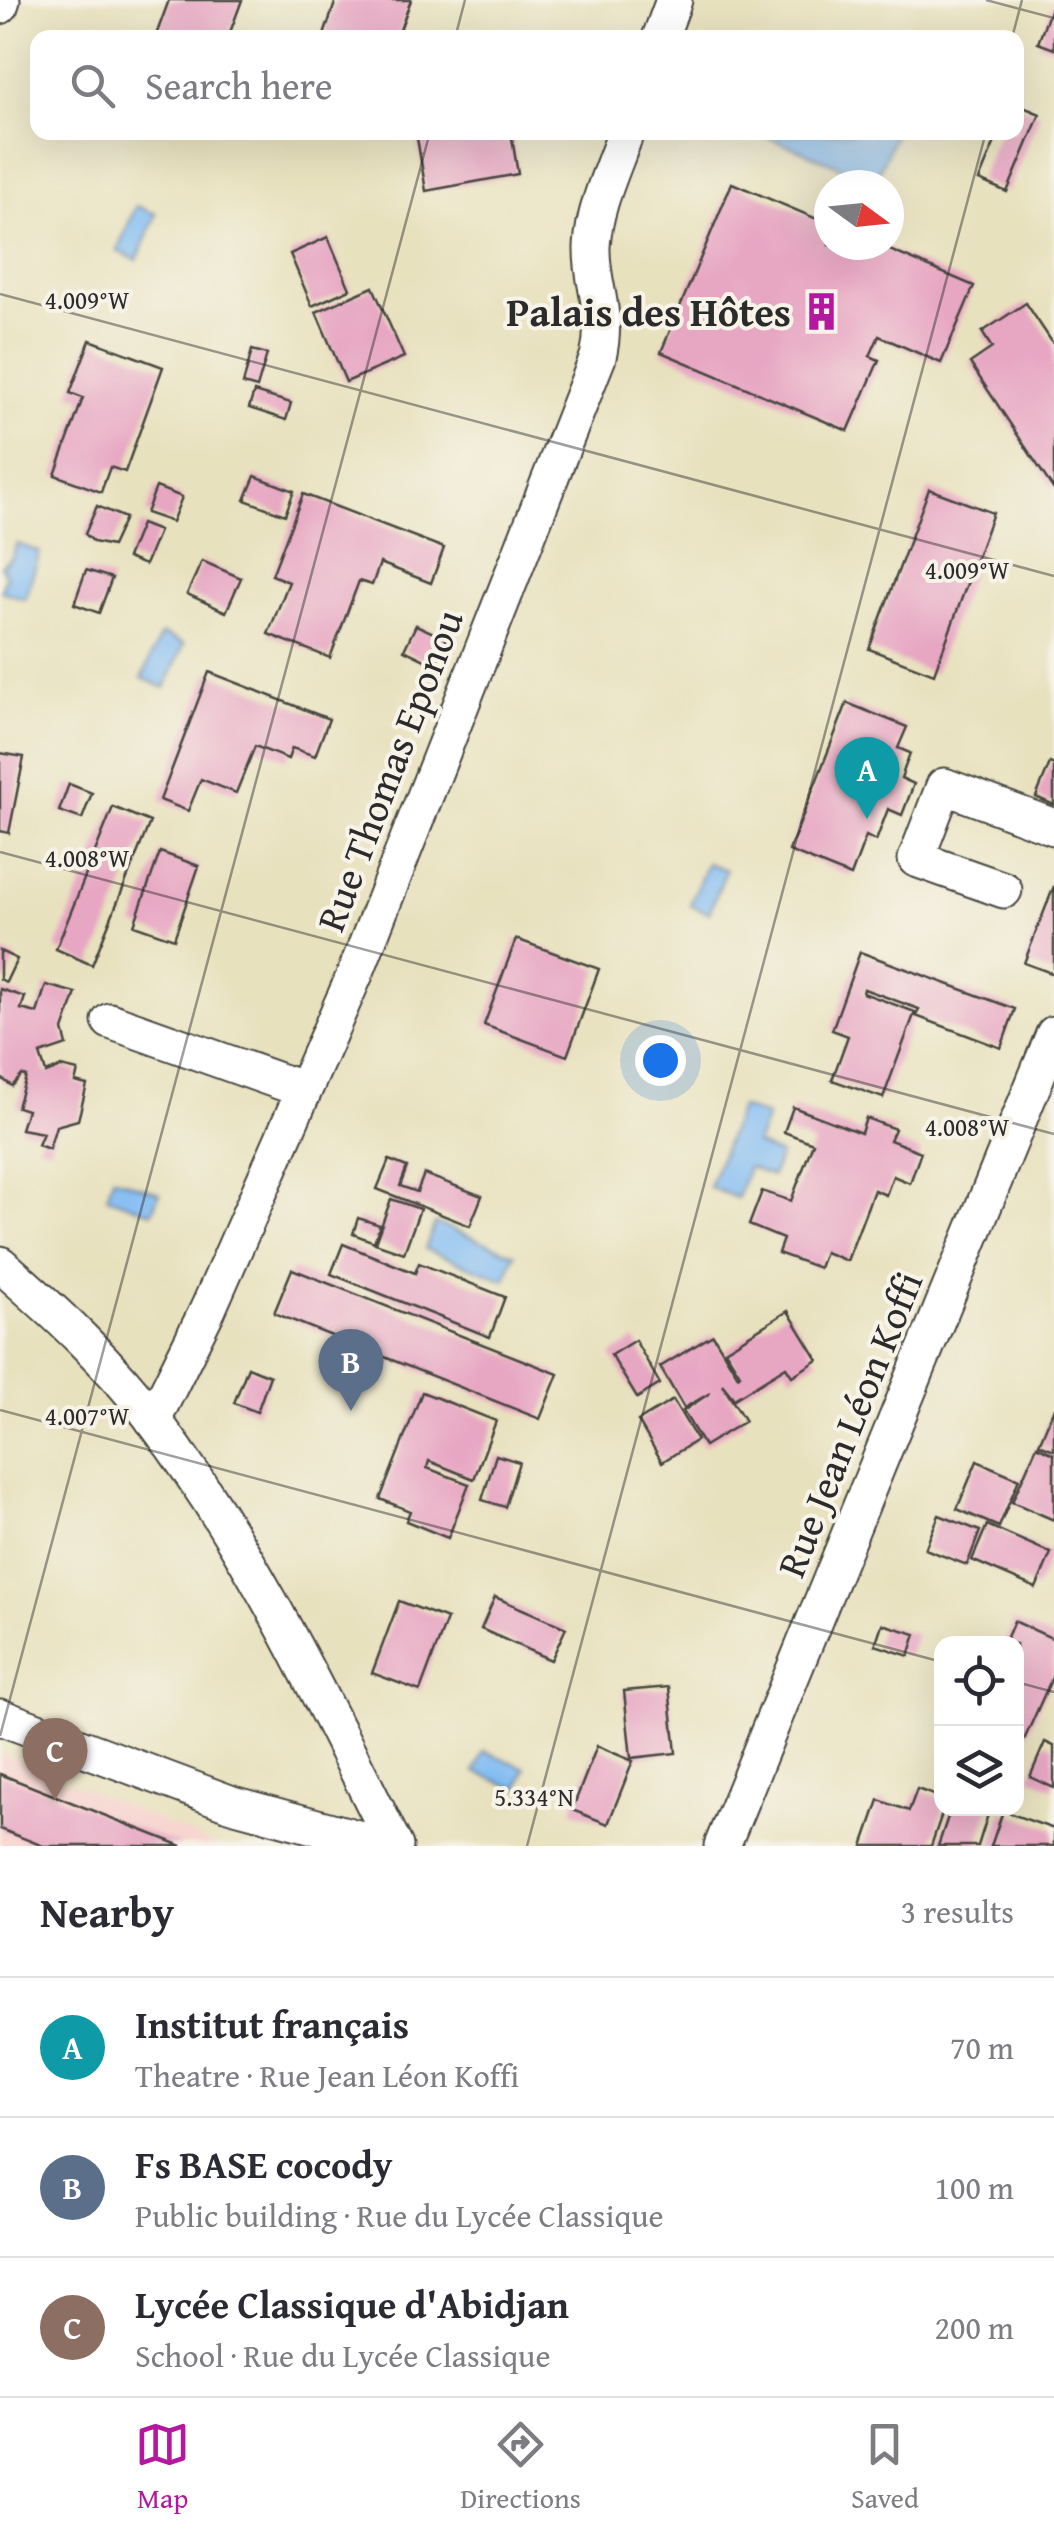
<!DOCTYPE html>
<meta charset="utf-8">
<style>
body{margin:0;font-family:"Gentium Book Plus",serif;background:#f2f2f3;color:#2b2b33}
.controls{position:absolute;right:30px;bottom:30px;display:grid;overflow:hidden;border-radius:20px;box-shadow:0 10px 40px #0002}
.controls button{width:90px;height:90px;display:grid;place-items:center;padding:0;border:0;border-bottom:2px solid #e1e1e2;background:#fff;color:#2b2b33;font:50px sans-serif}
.compass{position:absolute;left:814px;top:170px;width:90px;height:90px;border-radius:50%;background:#fff;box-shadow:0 10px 40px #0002;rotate:105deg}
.you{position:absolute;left:660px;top:1060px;width:35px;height:35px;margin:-25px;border:8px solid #fff;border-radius:50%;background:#1a73e8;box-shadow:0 0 0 15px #1a73e833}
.badge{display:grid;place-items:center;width:65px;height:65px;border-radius:50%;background:#b5179e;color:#fff;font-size:32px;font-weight:700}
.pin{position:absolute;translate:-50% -82px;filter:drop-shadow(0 2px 5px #0008)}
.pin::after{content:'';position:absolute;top:52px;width:35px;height:30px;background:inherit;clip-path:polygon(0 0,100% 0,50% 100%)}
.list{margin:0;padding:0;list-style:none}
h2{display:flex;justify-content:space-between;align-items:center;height:130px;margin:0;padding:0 40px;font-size:42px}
h2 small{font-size:32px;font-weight:400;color:#7c7c81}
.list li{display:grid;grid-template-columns:65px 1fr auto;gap:30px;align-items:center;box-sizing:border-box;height:140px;padding:0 40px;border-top:2px solid #e1e1e2}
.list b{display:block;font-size:38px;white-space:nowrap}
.list p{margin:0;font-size:32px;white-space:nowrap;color:#7c7c81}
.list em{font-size:32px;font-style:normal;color:#7c7c81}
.icon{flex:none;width:55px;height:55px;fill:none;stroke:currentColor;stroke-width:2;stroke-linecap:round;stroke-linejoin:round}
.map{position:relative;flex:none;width:1054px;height:1846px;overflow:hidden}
.search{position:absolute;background:#fff;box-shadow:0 10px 40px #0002;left:30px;right:30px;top:30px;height:110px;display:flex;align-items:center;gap:25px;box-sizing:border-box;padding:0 35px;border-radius:20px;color:#7c7c81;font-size:38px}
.sheet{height:550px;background:#fff}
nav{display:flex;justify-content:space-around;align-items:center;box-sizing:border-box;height:140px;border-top:2px solid #e1e1e2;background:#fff;font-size:28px;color:#7c7c81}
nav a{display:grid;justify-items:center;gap:5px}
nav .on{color:#b5179e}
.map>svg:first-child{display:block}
.built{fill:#f7d0cd}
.water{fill:#81bcf3;stroke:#56748f;stroke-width:2.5}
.building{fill:#e7a6c2}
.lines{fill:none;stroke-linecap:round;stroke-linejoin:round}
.minor-casing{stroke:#474641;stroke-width:39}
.minor{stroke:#fff;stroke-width:35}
.ticks{fill:none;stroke:#2b2b2b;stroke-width:2.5;stroke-opacity:0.45}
.labels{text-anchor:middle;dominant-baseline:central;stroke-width:8;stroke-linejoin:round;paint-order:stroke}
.poi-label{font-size:40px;font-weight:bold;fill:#2b2b2b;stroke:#f7f3e8;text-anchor:end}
.street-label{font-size:40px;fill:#2b2b2b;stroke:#f7f3e8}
.ticks-label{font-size:25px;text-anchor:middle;fill:#2b2b2b;stroke:#f7f3e8;stroke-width:8;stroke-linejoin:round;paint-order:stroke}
</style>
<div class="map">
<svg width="1054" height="1846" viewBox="0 0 1054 1846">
<rect width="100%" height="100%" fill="#f7f3e8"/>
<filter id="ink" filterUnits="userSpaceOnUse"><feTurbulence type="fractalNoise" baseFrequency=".01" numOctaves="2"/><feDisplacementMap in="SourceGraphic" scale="20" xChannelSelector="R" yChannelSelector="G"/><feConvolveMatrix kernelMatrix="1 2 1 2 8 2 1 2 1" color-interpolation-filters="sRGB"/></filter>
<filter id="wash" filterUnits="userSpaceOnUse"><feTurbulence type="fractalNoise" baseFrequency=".0048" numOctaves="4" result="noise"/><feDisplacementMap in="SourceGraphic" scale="40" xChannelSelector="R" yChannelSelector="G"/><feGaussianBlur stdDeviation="2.25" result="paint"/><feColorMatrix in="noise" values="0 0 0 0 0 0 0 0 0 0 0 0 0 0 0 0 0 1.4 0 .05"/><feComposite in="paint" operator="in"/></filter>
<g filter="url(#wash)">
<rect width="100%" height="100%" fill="#e8e1be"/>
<path class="built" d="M0,1753L219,1846H0Z"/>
<g class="water">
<path d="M886,132L894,136L875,181L758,133Z"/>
<path d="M136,206L156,214L137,260L117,251Z"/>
<path d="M17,544L40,552L25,599L1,591L6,575L1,566L12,557Z"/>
<path d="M161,634L184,644L165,688L142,678Z"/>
<path d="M707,863L726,870L709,913L690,905Z"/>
<path d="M740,1107L767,1117L756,1144L780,1155L772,1176L748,1167L737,1198L709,1187Z"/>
<path d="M113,1177L159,1193L152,1213L107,1197Z"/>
<path d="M435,1223L515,1254L505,1280L425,1249Z"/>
<path d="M484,1751L526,1768L518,1789L475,1772Z"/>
</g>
<g id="blocks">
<g class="building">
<path d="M169,0H242L228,38H155Z"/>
<path d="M336,0H411L397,38H323Z"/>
<path d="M1054,0V49L1038,43Z"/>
<path d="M1016,104L1040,114L1007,192L979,180L999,132H1016Z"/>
<path d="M416,132H511L518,174L426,191Z"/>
<path d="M732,183L829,224V245H878L974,286L941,363L879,336L870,356L879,360L848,431L661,352Z"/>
<path d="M328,237L350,289L312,306L290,254Z"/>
<path d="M373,287L404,357L346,382L316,312Z"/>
<path d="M1026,303L1054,345V490L970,363L992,348L982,332Z"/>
<path d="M90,340L163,367L125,472L110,467L101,492L55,475L83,398L70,393Z"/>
<path d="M252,350L267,354L257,388L243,384Z"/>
<path d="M254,392L291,403L286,420L249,408Z"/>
<path d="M255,476L294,491L285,515L245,500Z"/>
<path d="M156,487L182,497L172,522L146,513Z"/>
<path d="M929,489L993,513L934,674L869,649Z"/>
<path d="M303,494L444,548L431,583L380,563L372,585L359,581L330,658L268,634L289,582L272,575Z"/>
<path d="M97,506L125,518L112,546L94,542L85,534Z"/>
<path d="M141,524L159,531L145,565L127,558Z"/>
<path d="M202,561L241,578L226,612L187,594Z"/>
<path d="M86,570L112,578L99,613L74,604Z"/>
<path d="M416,625L447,639L435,665L404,650Z"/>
<path d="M209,672L329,719L315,756L292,748L288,759L255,746L236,793L201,779L188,811L160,800Z"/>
<path d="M847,703L907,727L898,748L910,753L901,778L914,784L902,815L888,809L876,841L866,836L851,876L789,851Z"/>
<path d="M0,753L24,757L9,833L0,831Z"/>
<path d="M1050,763L1054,765V805L1036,797Z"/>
<path d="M69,784L92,793L82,819L59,811Z"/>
<path d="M113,807L150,822L92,965L56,949Z"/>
<path d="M160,852L199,866L174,939L134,925Z"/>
<path d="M1054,886V974L1024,963Z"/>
<path d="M516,939L599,969L567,1056L484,1025Z"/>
<path d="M0,951L17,959L6,982L0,979Z"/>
<path d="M860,952L1015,1009L1001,1048L916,1016L919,1009L864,989L863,993L915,1012L883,1098L832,1080L848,1036L832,1030Z"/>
<path d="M46,985L76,993L63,1030L67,1045L40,1054L46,1073L61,1067L78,1071L75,1082L87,1085L78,1120L56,1126L49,1149L38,1145L43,1133L21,1129L27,1110L17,1107L26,1077L22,1075L12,1086L0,1077V989L25,997L21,1009L37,1013Z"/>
<path d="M793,1107L861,1133L866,1118L895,1129L890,1140L921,1152L910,1183L893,1176L886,1195L874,1190L847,1261L825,1252L819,1268L778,1253L783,1239L749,1225L762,1191L791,1201L813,1143L784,1132Z"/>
<path d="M389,1160L407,1167L400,1186L417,1192L424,1174L482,1196L470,1226L377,1189Z"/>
<path d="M391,1199L420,1209L404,1253L375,1243Z"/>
<path d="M358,1218L380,1225L374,1242L353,1234Z"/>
<path d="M343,1244L415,1273L419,1263L505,1297L490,1337L331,1274Z"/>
<path d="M292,1269L558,1374L540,1419L274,1313Z"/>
<path d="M788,1311L818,1360L792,1376L786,1367L734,1399L722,1384L745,1421L704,1446L683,1411L710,1393L684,1408L660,1367L713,1335L738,1376L740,1374L725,1350Z"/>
<path d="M635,1340L660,1384L637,1398L611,1355Z"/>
<path d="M248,1367L270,1376L257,1412L234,1403Z"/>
<path d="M422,1392L496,1421L474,1479L429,1461L427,1468L469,1484L448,1538L406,1521L410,1511L380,1499Z"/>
<path d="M673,1400L697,1440L662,1462L638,1421Z"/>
<path d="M1054,1408V1450L1039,1444Z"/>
<path d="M1037,1446L1054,1454V1520L1012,1502Z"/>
<path d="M496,1455L519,1462L505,1507L482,1500Z"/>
<path d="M977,1461L1019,1479L999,1527L957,1509Z"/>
<path d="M939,1515L980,1531L967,1565L925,1549Z"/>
<path d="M987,1525L1051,1553L1036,1588L972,1560Z"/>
<path d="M495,1597L566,1628L551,1660L481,1629Z"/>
<path d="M399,1601L447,1619L420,1691L372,1673Z"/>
<path d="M1014,1621L1054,1639V1673L1016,1758V1644H1004Z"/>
<path d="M882,1624L916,1634L909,1656L875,1645Z"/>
<path d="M669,1687L676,1753L631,1758L624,1691Z"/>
<path d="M1045,1742L1054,1746V1788L1030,1777Z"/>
<path d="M597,1746L633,1761L608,1824L572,1810Z"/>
<path d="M0,1774L182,1846H43L0,1829Z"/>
<path d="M917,1789L942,1798V1808H944L931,1846H863L879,1800L909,1811Z"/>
<path d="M951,1808H990L978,1846H938Z"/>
<path d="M1003,1811L1054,1829V1846H991Z"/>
</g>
</g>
</g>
<g filter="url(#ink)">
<use href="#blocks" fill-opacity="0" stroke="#474641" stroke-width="2.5"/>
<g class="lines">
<defs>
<g id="minor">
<path d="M0,6L2,0"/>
<path d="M660,38L674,0"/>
<path d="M1004,890L916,859L944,786L1054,827"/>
<path d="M110,1021L304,1090"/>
<path d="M0,1264C55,1312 111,1363 155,1422C253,1552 322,1701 395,1846"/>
<path d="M153,1420L208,1309L355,974L598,357C609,312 591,287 592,247C594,207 613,169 626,132"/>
<path d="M0,1717L232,1804L387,1846"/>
<path d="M722,1846L1054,1034"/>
</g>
</defs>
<use href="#minor" class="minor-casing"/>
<use href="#minor" class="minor"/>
</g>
</g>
<path class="ticks" d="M986,0L1054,18M455,38L465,0M1012,38L1022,0M0,294L1054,576M0,852L1054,1134M0,1410L942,1662M1016,1682L1054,1692M0,1736L430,132M527,1846L986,132"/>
<defs>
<symbol id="building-bare" viewBox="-9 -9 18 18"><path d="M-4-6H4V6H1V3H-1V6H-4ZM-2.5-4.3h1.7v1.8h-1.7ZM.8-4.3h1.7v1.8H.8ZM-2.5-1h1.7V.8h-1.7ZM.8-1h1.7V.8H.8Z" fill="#b5179e" stroke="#f7f3e8" stroke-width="2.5" paint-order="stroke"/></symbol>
</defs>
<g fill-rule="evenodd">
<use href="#building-bare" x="794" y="284" width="55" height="55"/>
</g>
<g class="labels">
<g class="poi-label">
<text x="791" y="311">Palais des Hôtes</text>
</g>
<g class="street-label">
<text transform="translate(389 770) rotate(-69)">Rue Thomas Eponou</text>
<text transform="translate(849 1424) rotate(-68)">Rue Jean Léon Koffi</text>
</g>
</g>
<g class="ticks-label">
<text x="87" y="309">4.009°W</text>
<text x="967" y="579">4.009°W</text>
<text x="87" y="867">4.008°W</text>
<text x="967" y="1136">4.008°W</text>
<text x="87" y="1425">4.007°W</text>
<text x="534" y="1806">5.334°N</text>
</g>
</svg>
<div class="controls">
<button><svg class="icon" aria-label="locate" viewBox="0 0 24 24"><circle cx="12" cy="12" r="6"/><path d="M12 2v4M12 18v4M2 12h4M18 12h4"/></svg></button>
<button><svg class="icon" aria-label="layers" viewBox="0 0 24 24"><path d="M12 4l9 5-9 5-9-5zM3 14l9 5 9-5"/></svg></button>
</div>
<svg class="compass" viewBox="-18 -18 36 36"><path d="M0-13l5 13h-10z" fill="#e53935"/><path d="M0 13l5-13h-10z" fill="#7c7c81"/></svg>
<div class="you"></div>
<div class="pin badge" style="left:867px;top:819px;background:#0f9aa8">A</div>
<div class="pin badge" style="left:351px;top:1411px;background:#5c6f8a">B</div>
<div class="pin badge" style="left:55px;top:1800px;background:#8d6e63">C</div>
<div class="search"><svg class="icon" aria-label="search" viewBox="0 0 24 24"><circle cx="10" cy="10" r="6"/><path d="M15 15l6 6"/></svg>Search here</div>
</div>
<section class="sheet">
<h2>Nearby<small>3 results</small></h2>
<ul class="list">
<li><span class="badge" style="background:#0f9aa8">A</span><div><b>Institut français</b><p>Theatre · Rue Jean Léon Koffi</p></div><em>70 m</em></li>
<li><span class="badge" style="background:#5c6f8a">B</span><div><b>Fs BASE cocody</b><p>Public building · Rue du Lycée Classique</p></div><em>100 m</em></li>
<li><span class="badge" style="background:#8d6e63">C</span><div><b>Lycée Classique d'Abidjan</b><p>School · Rue du Lycée Classique</p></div><em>200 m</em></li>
</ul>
</section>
<nav>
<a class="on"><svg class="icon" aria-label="map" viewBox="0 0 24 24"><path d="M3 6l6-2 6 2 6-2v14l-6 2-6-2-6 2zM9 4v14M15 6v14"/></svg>Map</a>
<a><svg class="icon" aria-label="directions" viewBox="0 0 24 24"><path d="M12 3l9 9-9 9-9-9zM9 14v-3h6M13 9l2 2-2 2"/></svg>Directions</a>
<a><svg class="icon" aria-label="saved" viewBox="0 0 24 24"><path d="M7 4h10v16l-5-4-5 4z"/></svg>Saved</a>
</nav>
